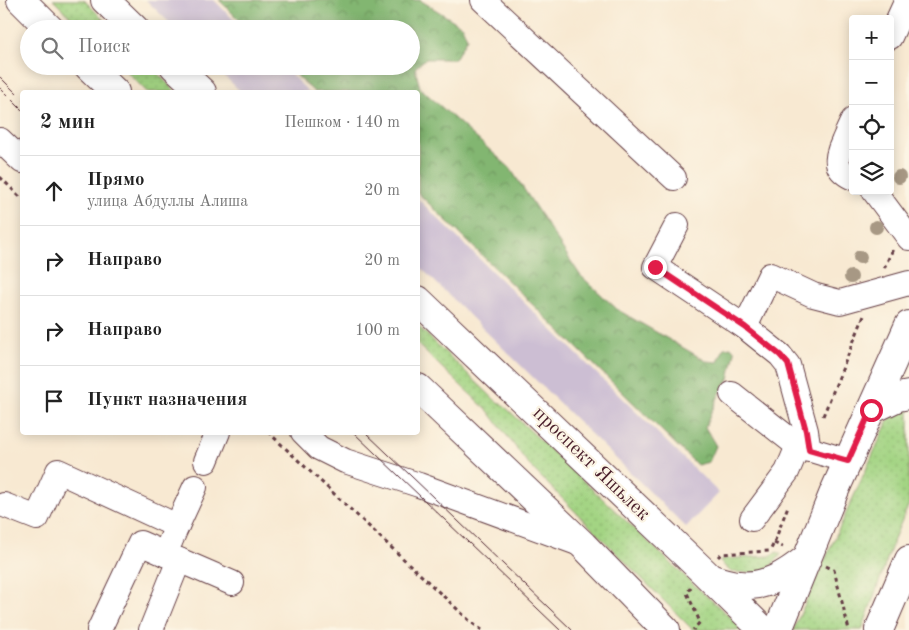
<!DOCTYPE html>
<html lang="ru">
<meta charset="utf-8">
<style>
body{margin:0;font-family:"Old Standard TT",serif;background:#f6f6f6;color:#222}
.controls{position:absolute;right:15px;top:15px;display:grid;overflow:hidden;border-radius:5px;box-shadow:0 2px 12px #0003}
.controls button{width:45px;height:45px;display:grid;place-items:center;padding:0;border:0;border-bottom:1px solid #e0e0e0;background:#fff;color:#222;font:25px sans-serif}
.stop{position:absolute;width:15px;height:15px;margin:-11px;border:4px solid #e11d48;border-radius:50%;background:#fff}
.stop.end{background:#e11d48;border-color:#fff;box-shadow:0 1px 5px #0008}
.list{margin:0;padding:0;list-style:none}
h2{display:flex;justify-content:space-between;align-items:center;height:65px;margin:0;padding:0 20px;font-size:21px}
h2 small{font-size:16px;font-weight:400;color:#767676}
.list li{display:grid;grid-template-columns:32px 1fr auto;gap:15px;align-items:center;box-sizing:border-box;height:70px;padding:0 20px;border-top:1px solid #e0e0e0}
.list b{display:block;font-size:19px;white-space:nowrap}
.list p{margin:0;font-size:16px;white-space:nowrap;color:#767676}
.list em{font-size:16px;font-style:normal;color:#767676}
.icon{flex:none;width:28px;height:28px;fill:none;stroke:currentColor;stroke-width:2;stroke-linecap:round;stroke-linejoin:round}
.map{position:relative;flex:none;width:909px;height:630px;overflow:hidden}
.search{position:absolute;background:#fff;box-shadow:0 2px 12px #0003;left:20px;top:20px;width:400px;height:55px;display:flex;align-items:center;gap:12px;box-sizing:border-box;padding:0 18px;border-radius:28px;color:#767676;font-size:19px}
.panel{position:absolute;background:#fff;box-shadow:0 2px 12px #0003;left:20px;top:90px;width:400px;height:345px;border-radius:5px}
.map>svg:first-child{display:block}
.industrial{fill:#ccbed3}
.grass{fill:url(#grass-dots);stroke:#767a57}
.forest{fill:url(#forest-crowns);stroke:#666a4e}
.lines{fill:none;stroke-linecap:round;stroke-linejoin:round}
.minor-casing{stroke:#643d44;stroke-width:26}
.major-casing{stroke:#643d44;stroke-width:30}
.path{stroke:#643d44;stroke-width:3;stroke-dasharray:4 4;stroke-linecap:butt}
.minor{stroke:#fff;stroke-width:24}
.major{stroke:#fff;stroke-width:28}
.tram{stroke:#4a1f2b;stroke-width:1}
.tree{fill:#a79884}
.route{stroke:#e11d48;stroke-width:6}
.labels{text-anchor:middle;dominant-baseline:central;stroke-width:4.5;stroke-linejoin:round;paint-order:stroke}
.street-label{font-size:20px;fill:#4a1f2b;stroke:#fcf5e5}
</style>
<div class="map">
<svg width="909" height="630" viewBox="0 0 909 630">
<defs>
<pattern id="grass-dots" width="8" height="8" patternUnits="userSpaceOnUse" patternTransform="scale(1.25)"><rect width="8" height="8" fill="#a3d483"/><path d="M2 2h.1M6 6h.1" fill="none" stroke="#8eb671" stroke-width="1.8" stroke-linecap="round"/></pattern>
<pattern id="forest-crowns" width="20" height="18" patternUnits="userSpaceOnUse" patternTransform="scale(1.25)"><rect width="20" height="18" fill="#82b671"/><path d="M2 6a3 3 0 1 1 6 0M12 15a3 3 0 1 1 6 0" fill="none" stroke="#6c935d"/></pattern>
</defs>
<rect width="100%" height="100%" fill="#fcf5e5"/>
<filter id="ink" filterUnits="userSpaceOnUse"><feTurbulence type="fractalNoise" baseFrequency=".02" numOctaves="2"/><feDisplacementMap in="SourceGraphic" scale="10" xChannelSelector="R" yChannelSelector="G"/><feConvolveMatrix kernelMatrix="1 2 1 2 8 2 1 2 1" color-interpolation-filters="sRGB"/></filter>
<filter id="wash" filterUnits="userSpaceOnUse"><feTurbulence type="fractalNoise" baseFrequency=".0096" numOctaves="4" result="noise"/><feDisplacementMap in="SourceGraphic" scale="20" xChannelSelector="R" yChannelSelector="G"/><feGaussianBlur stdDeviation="1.12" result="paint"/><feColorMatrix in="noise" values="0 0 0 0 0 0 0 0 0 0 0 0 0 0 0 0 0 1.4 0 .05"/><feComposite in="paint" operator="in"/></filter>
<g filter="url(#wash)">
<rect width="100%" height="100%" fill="#f8e9d2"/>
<g class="industrial">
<path d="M146,0H214L243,29H176Z"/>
<path d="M214,66H282L309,92H241Z"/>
<path d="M418,199L719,493L686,527L418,265Z"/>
</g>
<g class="grass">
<path d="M53,0H84L113,29H83Z"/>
<path d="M121,66H150L176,92H147Z"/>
<path d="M418,326L496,401L503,405L693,584L745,630H693L529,465L489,412L418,345Z"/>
<path d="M909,409V504L896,534L862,630H793L888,421C894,414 899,410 909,409Z"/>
<path d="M777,552L781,554L779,557L770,567L758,573L731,572L719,561L723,559L770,556Z"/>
</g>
<path class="forest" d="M219,0H420L462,26L467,38L455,59H425L415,68L420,88L510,168L580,275L618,310L706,361L718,362L724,348L731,347L735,352L729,379L719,395L705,427L716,446L709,462L697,465L418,193V92H314L287,66H411V29H248Z"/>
</g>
<g filter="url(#ink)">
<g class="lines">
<defs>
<g id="minor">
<path d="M483,0L674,178"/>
<path d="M890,37L907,0"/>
<path d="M853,120C849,128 846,135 843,142C835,159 834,169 853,178"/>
<path d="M0,140L22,161"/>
<path d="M874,191L909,238"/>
<path d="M677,225L655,267L745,327"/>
<path d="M732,394L798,446L848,461"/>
<path d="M303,432L319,448L345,461L419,485L580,544"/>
<path d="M809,450L806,431L788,365L780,355L745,327L770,275L813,295L840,302L909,283"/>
<path d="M206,461L218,432"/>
<path d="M4,505L37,518L58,471L177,526L165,554L232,583"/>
<path d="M752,519L787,472L798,446"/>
<path d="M177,526L195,487"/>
<path d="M99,630L140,543L165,554"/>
<path d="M151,630L179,560"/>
</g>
<g id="major">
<path d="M21,0L50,29"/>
<path d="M105,0L135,29"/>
<path d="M88,66L115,92"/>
<path d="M174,66L202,92"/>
<path d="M418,300L704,572L763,630"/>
<path d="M418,388L583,545L666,630"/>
<path d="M871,410L898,397L909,395"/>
<path d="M712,579C720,581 730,585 739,585C766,588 787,574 807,558"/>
<path d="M778,630L834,492L909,325"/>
<path d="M879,630L909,560"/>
</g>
</defs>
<use href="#minor" class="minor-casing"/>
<use href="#major" class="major-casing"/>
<g class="path">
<path d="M0,177L22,199"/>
<path d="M884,268L893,249"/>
<path d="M823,416L864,316"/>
<path d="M268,432L472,623L482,630"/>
<path d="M774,543L783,547"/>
<path d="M718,557L721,554L770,551L774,543L788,506"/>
<path d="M826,566L834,570L849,630"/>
<path d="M691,587L687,593L700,622L693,630"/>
</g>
<use href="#minor" class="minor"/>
<use href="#major" class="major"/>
<g class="tram">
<path d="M0,77L22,99"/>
<path d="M0,88L22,110"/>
<path d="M353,432L560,630"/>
<path d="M365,432L572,630"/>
</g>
</g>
<g class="tree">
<circle cx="899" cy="177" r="7"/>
<circle cx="876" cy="227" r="7"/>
<circle cx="860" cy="257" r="7"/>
<circle cx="851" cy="277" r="7"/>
</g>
</g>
<g class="lines" filter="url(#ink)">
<path class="route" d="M655,267L745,327L780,355L788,364L806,431L809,450L848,461L871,410"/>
</g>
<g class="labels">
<g class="street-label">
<text transform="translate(591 464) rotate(44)">проспект Яшьлек</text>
</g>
</g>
</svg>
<div class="controls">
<button>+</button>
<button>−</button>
<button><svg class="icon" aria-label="locate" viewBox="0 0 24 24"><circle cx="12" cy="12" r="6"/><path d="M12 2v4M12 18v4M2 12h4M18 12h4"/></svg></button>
<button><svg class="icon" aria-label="layers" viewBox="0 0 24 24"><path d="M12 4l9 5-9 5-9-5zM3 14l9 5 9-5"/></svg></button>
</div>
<div class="stop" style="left:871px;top:410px"></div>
<div class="stop end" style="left:655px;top:267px"></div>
<div class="search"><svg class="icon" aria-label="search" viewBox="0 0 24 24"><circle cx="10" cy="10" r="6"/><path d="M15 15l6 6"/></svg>Поиск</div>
<section class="panel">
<h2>2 мин<small>Пешком · 140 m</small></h2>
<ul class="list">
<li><svg class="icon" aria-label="ahead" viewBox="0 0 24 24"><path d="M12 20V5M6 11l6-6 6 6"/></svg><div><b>Прямо</b><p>улица Абдуллы Алиша</p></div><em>20 m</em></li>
<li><svg class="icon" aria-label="right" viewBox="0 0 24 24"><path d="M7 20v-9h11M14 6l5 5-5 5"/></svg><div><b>Направо</b></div><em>20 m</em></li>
<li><svg class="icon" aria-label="right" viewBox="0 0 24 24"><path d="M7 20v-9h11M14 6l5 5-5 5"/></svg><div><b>Направо</b></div><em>100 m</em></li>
<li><svg class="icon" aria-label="arrive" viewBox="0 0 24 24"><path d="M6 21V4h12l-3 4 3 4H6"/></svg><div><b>Пункт назначения</b></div></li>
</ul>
</section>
</div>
